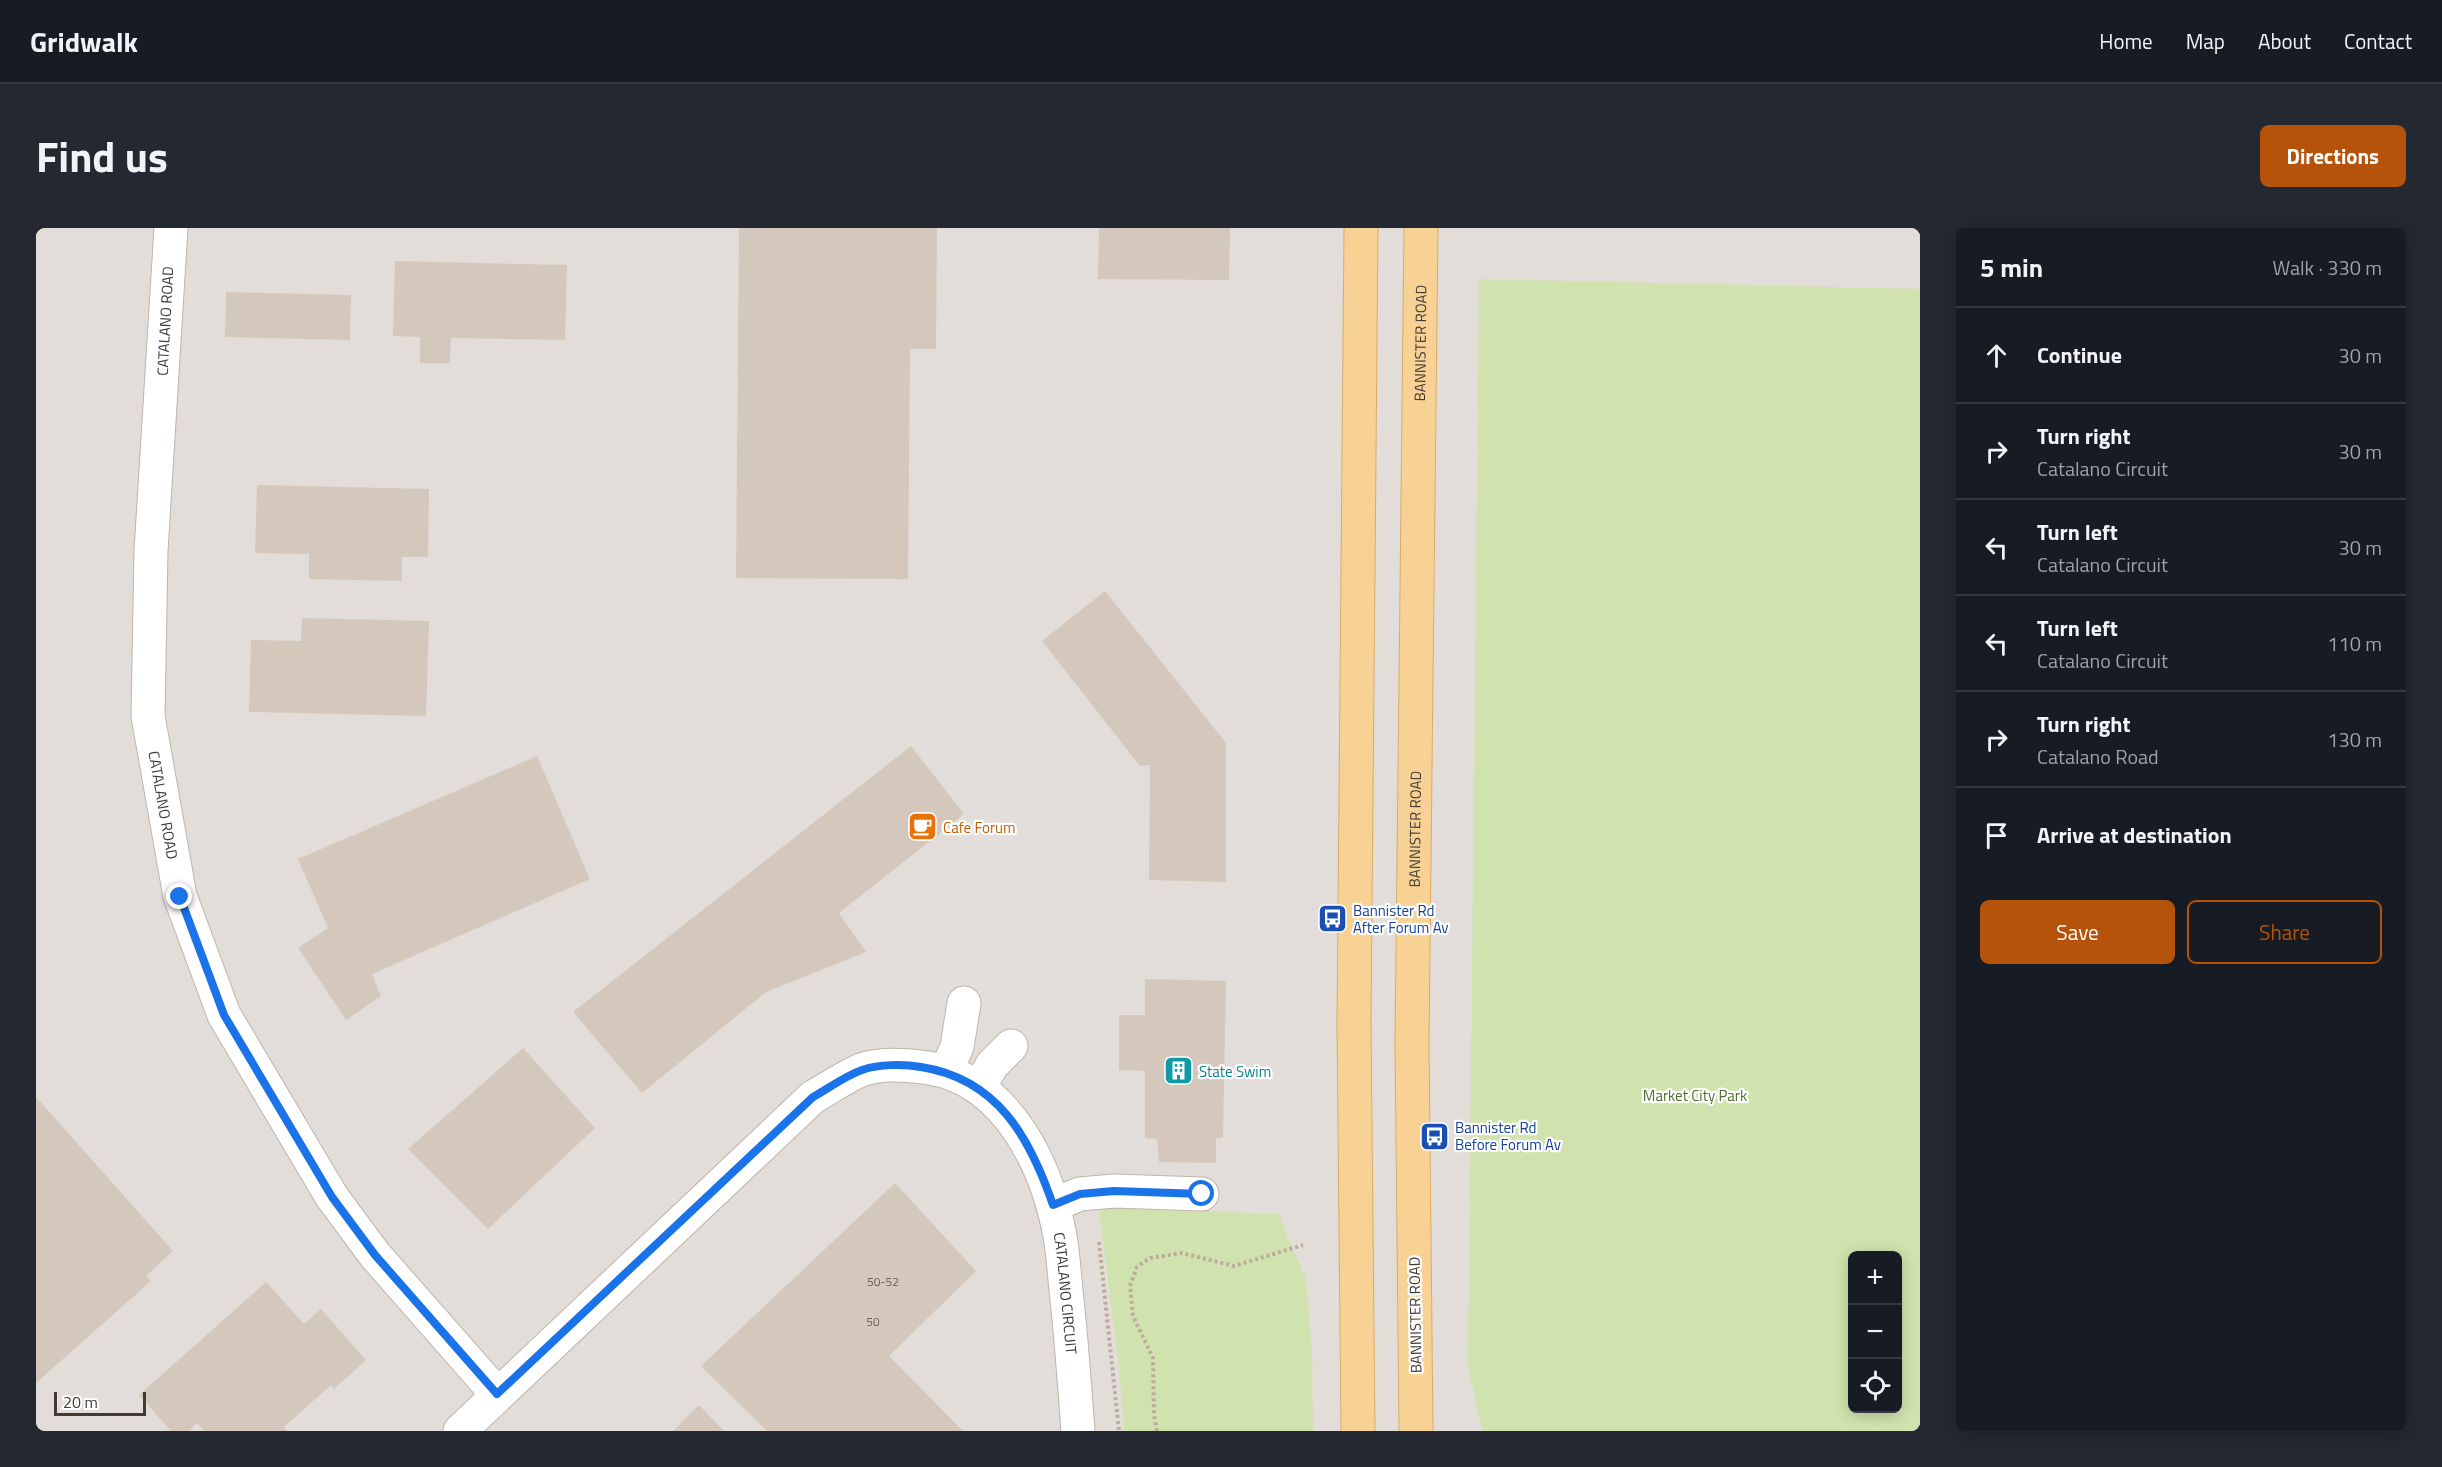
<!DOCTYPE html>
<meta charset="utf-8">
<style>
body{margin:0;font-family:"Titillium Web",sans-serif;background:#242831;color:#f1f3f6}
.controls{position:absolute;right:18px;bottom:18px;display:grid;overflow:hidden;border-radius:9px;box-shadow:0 3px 15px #0003}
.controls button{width:54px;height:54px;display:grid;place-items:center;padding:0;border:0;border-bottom:2px solid #363941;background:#171b24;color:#f1f3f6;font:30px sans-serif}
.scale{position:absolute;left:18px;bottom:15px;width:92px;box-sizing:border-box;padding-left:6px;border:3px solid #423b34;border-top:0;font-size:16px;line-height:21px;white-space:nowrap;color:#423b34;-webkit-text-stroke:4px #fff;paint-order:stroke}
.stop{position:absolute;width:18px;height:18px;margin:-14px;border:4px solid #1a73e8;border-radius:50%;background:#fff}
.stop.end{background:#1a73e8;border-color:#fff;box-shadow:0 2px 6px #0008}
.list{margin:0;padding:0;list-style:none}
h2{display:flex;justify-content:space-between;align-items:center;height:78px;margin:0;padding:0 24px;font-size:26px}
h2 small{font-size:20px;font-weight:400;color:#9ea1a6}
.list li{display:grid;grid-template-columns:39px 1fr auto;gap:18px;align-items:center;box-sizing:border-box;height:96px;padding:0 24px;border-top:2px solid #363941}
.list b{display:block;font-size:22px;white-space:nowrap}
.list p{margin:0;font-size:20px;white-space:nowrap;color:#9ea1a6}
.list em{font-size:20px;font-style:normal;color:#9ea1a6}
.actions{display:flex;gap:12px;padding:18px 24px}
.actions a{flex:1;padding:14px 0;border:2px solid #b45309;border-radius:9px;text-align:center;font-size:21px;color:#b45309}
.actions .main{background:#b45309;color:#fff}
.icon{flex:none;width:33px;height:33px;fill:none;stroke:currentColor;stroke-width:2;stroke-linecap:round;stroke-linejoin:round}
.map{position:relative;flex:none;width:1884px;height:1203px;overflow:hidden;border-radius:9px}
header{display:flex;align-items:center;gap:36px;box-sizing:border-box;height:84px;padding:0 30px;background:#171b24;border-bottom:2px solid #363941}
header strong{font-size:28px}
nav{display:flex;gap:33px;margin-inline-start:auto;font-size:21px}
.intro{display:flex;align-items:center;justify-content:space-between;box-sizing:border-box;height:144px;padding:0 36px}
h1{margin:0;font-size:42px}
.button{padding:15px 27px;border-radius:9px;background:#b45309;color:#fff;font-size:21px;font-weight:700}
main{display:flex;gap:36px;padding:0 36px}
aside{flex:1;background:#171b24;border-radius:9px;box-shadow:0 3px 15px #0003}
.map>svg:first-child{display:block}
.industrial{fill:#e2ddd8;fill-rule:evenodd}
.green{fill:#d0e3ae;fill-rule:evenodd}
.parking{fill:#e1dedb}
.building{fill:#d4c8bc}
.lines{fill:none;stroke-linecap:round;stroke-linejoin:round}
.minor-casing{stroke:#beb5a9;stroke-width:35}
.major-casing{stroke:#dbac66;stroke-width:35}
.path{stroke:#bcac99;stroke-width:4;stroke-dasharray:3 3;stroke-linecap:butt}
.minor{stroke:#fff;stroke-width:33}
.major{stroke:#f8d195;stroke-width:33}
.route{stroke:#1a73e8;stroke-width:8}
.labels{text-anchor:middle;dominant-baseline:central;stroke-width:4.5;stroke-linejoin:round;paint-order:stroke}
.number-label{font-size:12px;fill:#665e56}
.street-label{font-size:15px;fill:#423b34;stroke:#fff}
.food-label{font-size:15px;fill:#c56008;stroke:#fff;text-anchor:start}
.transit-label{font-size:15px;fill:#164399;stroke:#fff;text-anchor:start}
.culture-label{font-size:15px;fill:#0d838f;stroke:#fff;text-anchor:start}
.park-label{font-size:15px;fill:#4c6f2b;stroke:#fff}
</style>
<header>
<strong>Gridwalk</strong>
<nav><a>Home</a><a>Map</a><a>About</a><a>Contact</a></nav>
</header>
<div class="intro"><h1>Find us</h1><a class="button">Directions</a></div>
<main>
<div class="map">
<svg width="1884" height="1203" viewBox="0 0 1884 1203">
<rect width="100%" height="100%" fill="#f0ebe3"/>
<path class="industrial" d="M0,0H1884V1203H0ZM1816,1028H1862V1180H1816Z"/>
<g class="green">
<path d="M1443,51L1884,61V1203H1446L1432,1138ZM1816,1028H1862V1180H1816Z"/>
<path d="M1063,980L1243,986L1253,1013L1270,1050L1276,1121L1277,1203H1088L1083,1139Z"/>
</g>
<path class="parking" d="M1000,427L1087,534L1075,548L1080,554L1100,552L1101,659L1077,662L1103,698L1107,669L1190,672L1188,751L1111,747L1113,727L1093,743L1108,761L1044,814L1028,795L1024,798L1049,830L1073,816L1118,931L1074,940L1055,948L1028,880L975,818L953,787L962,779L948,759L914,783L885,742L864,759L843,732L858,721L826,681L958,577L950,567L931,583L881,519Z"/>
<g class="building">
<path d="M703,0H901L900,121H874L872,351L700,350Z"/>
<path d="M1063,0H1194L1193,52L1062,51Z"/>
<path d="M359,33L531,37L529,112L415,110L414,135H384V109L357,108Z"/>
<path d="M190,64L315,67L314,112L189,109Z"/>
<path d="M221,257L393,261L392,329H366V353L273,351V326L219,325Z"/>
<path d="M1069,363L1190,515V654L1113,652L1114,537L1104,538L1006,413Z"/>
<path d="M266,390L393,393L390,488L213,484L215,412L265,413Z"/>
<path d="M875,518L928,586L803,685L830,724L730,764L606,865L537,784Z"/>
<path d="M501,528L554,651L336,746L345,768L310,792L262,720L292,700L262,631Z"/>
<path d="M1109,751L1190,753L1187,910H1180V935L1123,934L1121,911L1109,910V843L1083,842V787H1109Z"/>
<path d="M487,820L559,900L452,1001L372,921Z"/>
<path d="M0,869L137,1023L110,1048L115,1053L0,1155Z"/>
<path d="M859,955L940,1043L853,1128L927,1203H731L665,1138Z"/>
<path d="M230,1054L268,1096L285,1081L330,1132L298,1161L295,1157L248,1199L251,1203H168L161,1195L153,1203H135L103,1167Z"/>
<path d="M663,1177L688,1203H637Z"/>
</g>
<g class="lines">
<defs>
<g id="minor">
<path id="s1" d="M135,0L115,323L112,488L144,668L188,787L296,969L339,1027L461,1166"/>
<path d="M910,843L921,819L928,775"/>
<path d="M943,860L956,837L975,818"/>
<path d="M1017,977L1044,966L1078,963L1166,966"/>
<path id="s2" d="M424,1203L777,869C793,860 809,849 825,842C844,835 873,837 893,840C971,852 1011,938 1024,1008C1028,1032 1029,1057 1032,1081C1036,1121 1039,1162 1042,1203"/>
</g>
<g id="major">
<path d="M1322,1203L1318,796L1325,0"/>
<path id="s3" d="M1380,1203L1376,814L1385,0"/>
</g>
</defs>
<use href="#minor" class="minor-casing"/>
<use href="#major" class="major-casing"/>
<g class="path">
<path d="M1063,1014L1083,1203"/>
<path d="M1121,1203L1118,1187L1117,1130L1097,1088L1094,1058L1101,1039L1114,1030L1146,1025L1198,1038L1267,1017"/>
</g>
<use href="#minor" class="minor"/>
<use href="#major" class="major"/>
</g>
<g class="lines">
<path class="route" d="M144,669L188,787L296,969L339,1027L461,1166L777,869C793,860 809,848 826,842C843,836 868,836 885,839C962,851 994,910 1017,977L1044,966L1078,963L1166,966"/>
</g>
<defs>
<symbol id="cafe-square" viewBox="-11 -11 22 22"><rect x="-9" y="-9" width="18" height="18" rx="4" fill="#e8710a" stroke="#fff"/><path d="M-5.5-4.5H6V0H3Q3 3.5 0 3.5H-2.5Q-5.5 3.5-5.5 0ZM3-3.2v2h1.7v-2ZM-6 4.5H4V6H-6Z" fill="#fff"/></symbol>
<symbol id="bus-square" viewBox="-11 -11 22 22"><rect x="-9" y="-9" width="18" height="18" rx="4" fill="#1a4fb4" stroke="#fff"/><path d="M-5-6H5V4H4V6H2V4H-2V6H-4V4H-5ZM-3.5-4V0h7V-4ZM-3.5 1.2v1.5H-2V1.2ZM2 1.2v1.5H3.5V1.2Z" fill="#fff"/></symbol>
<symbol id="building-square" viewBox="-11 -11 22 22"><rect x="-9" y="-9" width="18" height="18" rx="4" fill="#0f9aa8" stroke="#fff"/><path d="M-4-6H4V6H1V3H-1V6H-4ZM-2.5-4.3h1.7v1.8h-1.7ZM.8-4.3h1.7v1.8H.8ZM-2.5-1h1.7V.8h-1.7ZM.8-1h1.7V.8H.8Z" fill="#fff"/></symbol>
</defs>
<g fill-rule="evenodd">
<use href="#cafe-square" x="870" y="582" width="33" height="33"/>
<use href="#bus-square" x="1280" y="674" width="33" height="33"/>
<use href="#building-square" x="1126" y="826" width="33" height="33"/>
<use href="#bus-square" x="1382" y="892" width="33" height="33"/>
</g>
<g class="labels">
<g class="number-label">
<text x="847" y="1053">50-52</text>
<text x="837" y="1093">50</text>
</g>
<g class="street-label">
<text transform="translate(129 93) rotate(-87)">CATALANO ROAD</text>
<text stroke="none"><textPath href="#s3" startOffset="1088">BANNISTER ROAD</textPath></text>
<text stroke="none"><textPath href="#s1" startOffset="579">CATALANO ROAD</textPath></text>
<text stroke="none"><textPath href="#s3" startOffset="602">BANNISTER ROAD</textPath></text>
<text stroke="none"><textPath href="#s2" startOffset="894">CATALANO CIRCUIT</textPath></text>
<text transform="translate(1379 1087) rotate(-91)">BANNISTER ROAD</text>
</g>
<g class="food-label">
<text x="907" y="599">Cafe Forum</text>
</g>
<g class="transit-label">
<text x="1317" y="682">Bannister Rd<tspan x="1317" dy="17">After Forum Av</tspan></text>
<text x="1419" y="899">Bannister Rd<tspan x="1419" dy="17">Before Forum Av</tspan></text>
</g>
<g class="culture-label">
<text x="1163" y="843">State Swim</text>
</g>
<g class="park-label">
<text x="1659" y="867">Market City Park</text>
</g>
</g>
</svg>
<div class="controls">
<button>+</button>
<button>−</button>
<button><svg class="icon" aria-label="locate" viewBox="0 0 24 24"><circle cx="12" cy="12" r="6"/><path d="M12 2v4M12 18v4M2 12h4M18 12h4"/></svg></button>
</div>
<div class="scale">20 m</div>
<div class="stop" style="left:1166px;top:966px"></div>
<div class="stop end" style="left:144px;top:669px"></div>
</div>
<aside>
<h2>5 min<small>Walk · 330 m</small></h2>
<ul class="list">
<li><svg class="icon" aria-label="ahead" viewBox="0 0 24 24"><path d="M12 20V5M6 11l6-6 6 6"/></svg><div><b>Continue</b></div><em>30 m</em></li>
<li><svg class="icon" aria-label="right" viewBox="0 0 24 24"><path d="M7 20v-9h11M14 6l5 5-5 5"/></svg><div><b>Turn right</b><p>Catalano Circuit</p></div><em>30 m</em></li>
<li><svg class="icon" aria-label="left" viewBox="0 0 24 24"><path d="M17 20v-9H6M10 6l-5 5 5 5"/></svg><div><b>Turn left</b><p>Catalano Circuit</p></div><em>30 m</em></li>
<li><svg class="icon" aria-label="left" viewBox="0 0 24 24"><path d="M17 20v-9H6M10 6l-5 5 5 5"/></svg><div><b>Turn left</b><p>Catalano Circuit</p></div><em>110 m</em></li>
<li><svg class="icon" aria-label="right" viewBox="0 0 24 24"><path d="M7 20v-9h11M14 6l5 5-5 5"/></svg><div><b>Turn right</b><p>Catalano Road</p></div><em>130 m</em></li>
<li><svg class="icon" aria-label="arrive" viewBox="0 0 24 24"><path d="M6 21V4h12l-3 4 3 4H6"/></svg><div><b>Arrive at destination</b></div></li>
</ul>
<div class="actions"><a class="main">Save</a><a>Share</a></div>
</aside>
</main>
